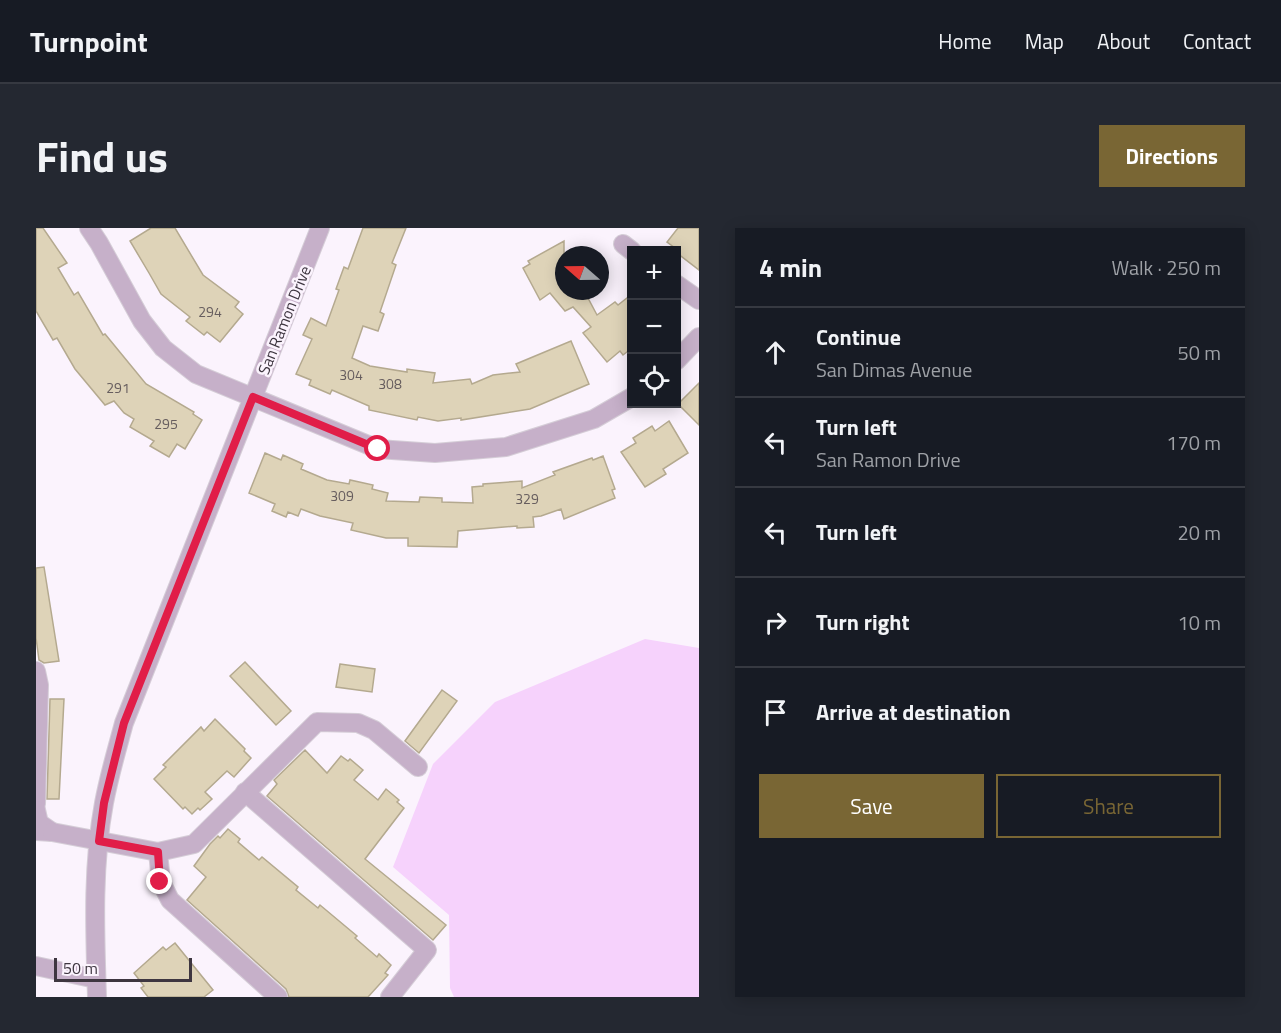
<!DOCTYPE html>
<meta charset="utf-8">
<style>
body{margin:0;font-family:"Titillium Web",sans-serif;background:#242831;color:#f1f3f6}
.controls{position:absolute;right:18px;top:18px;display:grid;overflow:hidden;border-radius:0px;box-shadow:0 3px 15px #0003}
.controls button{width:54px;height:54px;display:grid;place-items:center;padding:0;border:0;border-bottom:2px solid #363941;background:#171b24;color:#f1f3f6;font:30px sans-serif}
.compass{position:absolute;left:519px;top:18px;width:54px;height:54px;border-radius:50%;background:#171b24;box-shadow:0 3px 15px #0003;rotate:290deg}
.scale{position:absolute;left:18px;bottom:15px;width:138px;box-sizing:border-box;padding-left:6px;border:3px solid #3e3640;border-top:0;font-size:16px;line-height:21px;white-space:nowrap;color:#3e3640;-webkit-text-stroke:4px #fbf3fd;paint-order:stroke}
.stop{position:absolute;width:18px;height:18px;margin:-14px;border:4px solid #e11d48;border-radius:50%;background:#fff}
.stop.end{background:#e11d48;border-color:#fff;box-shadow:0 2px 6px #0008}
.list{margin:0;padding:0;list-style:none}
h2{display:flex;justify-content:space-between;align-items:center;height:78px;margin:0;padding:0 24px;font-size:26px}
h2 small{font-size:20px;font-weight:400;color:#9ea1a6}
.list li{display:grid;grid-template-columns:39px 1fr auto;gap:18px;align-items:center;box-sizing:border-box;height:90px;padding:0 24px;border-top:2px solid #363941}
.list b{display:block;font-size:22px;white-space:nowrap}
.list p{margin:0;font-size:20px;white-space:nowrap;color:#9ea1a6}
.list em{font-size:20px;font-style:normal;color:#9ea1a6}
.actions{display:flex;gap:12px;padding:18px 24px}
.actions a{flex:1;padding:14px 0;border:2px solid #796634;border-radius:0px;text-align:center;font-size:21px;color:#796634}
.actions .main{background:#796634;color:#fff}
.icon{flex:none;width:33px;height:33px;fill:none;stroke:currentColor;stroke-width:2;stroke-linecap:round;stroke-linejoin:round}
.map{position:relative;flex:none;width:663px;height:769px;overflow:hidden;border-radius:0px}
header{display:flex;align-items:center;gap:36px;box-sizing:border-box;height:84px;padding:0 30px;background:#171b24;border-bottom:2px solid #363941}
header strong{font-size:28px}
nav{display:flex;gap:33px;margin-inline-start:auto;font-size:21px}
.intro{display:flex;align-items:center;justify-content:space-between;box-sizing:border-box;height:144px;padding:0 36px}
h1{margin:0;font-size:42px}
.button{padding:15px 27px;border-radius:0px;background:#796634;color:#fff;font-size:21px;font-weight:700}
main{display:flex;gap:36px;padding:0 36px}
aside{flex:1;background:#171b24;border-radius:0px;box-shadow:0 3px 15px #0003}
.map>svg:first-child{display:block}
.green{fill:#f6d2fc}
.building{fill:#ded3b8;stroke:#b4a98f;stroke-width:1.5}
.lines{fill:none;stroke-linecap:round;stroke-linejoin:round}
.minor-casing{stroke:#d5cdd7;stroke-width:20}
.minor{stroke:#c6b0c9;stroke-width:18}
.route{stroke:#e11d48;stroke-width:8}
.labels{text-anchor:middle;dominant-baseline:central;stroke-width:5;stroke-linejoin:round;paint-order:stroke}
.number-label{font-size:14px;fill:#665d5e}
.street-label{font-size:16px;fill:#3e3640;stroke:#fbf3fd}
</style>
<header>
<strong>Turnpoint</strong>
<nav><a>Home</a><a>Map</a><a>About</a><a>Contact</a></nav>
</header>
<div class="intro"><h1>Find us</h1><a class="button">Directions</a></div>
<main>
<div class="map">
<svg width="663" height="769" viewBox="0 0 663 769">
<rect width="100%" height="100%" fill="#fbf3fd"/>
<path class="green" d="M609,411L663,420V769H418L414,760L413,687L357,639L397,536L459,474Z"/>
<g class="building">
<path d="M0,0H7L31,35L22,40L38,67L42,64L67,107L69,106L110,156L158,184L157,186L166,192L149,221L141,216L133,229L114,218L118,213L94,199L98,191L88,185L78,173L69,177L39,141L21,110L17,112L0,83Z"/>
<path d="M115,0H139L167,47L203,74L199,79L207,86L184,114L171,104L168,107L150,93L154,89L125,66L113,45L94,13Z"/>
<path d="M327,0H370L356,35L360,37L344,84L348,86L342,103L327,98L316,130L334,138L371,144V141L399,145L397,155L434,151L436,156L457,147L484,144L480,136L535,113L553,156L494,181L425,192V190L402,193L382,189L381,192L333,182V178L296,162L294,166L273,157L275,152L260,146L276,111L267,107L275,90L290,98L303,62L300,61L308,39L312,41Z"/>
<path d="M642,0H663V42L637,22L639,20L631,14Z"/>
<path d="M528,13V63H564L552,70L561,87L579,74L582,77L596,66V120L587,127L584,123L571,134L547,105L555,99L537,79L529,83L514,65L504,72L487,40L494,36L492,33Z"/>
<path d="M663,155V197L642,176Z"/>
<path d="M633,193L652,225L627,241L630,246L609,259L585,224L600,215L597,210L616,198L619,203Z"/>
<path d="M229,225L245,232L247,227L267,236L265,241L291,252L313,256L314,252L337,257L336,261L352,265L350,273L383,274L384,269L406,270V274L437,275L436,259L447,258V256L486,253V260L519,247L517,244L556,230L557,232L567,228L579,261L576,262L579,270L528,291L525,281L505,288L497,289L498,299L481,300V298L422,303L421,319L372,318V310H350L315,302L317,295L284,288L265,281L262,288L252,284L250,289L236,283L239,276L213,265Z"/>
<path d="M8,339L23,433L8,435L3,432L0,410V340Z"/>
<path d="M209,434L255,483L240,497L194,448Z"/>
<path d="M304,436L339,441L336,464L300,459Z"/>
<path d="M406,462L421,473L383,525L369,513Z"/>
<path d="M14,471H28L23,571H11Z"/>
<path d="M179,491L209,521L208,523L215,530L198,549L191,543L169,564L176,571L164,582L162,580L156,586L149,579L147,581L118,551L130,539L127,537L165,499L168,503Z"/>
<path d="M269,522L291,545L305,528L312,533L314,531L327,542L318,552L342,572L350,561L363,572L361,574L368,580L329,631L410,697L397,712L231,568L241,556L238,552Z"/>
<path d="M192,601L204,611L202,614L223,632L226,629L262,659L260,662L282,680L284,677L321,708L319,710L341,729L343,726L355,737L349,745L352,747L332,769H253L250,761L151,672L170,649L158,638L174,616L182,608L184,610Z"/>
<path d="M139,715L177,762L168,769H112L105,760L108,758L98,745L127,719L130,722Z"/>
</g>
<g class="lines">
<defs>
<g id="minor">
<path d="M53,0L63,15L106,93L127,120L160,146L342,221L399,225L470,219L558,191L596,169"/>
<path d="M587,16L596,23"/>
<path d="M640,56L663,72"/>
<path d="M640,133L663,109"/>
<path d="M0,443L3,457L0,576"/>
<path d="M209,564L391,722L354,769"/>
<path d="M0,582L3,595L16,604L0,603"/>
<path d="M16,604L122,624L158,616L281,494L322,495L338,502L382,539"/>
<path d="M122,624L125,654L134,672L242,769"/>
<path d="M0,738L60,751"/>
<path d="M61,769C59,705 56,639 68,575C73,548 81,521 88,495L284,0"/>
</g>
</defs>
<use href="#minor" class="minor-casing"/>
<use href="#minor" class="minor"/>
</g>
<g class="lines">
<path class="route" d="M124,654L122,624L63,613L68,575L88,495L217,169L342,221"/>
</g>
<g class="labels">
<g class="number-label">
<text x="174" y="83">294</text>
<text x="315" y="146">304</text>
<text x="354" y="155">308</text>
<text x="82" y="159">291</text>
<text x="130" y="195">295</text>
<text x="306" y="267">309</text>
<text x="491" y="270">329</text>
</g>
<g class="street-label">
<text transform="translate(248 92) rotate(-68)">San Ramon Drive</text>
</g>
</g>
</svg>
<div class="controls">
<button>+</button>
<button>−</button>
<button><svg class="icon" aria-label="locate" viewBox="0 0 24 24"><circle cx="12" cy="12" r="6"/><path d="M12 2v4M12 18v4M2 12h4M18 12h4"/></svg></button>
</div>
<svg class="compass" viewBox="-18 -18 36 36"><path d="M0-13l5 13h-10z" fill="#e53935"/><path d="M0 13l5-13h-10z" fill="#9ea1a6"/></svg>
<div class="scale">50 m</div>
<div class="stop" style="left:342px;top:221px"></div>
<div class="stop end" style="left:124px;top:654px"></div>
</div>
<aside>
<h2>4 min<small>Walk · 250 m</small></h2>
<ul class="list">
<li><svg class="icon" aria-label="ahead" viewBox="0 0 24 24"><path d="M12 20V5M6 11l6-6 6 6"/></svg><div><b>Continue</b><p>San Dimas Avenue</p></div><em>50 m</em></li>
<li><svg class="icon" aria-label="left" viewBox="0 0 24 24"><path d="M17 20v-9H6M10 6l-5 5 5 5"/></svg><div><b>Turn left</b><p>San Ramon Drive</p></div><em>170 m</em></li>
<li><svg class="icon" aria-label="left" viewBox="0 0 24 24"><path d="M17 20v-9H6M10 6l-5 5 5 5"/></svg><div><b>Turn left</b></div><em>20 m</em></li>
<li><svg class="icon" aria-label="right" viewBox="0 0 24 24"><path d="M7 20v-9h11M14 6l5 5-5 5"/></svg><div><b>Turn right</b></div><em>10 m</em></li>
<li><svg class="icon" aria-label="arrive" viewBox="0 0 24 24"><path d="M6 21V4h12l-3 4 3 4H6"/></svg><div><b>Arrive at destination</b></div></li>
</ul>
<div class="actions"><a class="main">Save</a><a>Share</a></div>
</aside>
</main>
